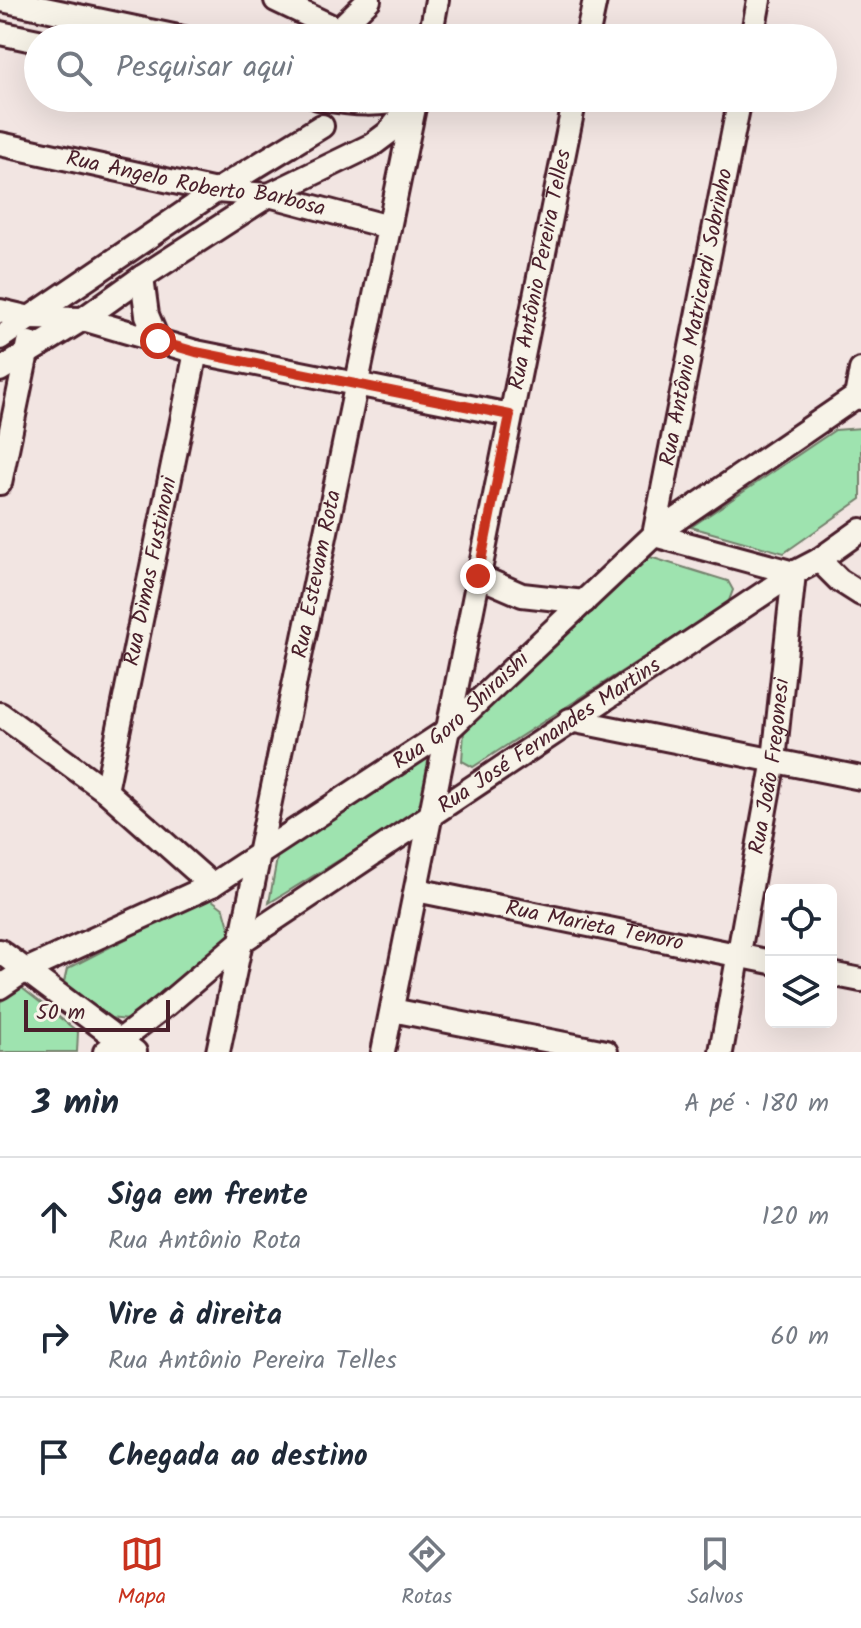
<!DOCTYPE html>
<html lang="pt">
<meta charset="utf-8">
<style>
body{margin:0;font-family:Kalam,sans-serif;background:#f6f6f7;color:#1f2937}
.controls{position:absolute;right:24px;bottom:24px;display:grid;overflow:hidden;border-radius:12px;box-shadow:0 8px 32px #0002}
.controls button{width:72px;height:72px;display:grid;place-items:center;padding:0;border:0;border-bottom:2px solid #e0e1e3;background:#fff;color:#1f2937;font:40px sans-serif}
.scale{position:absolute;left:24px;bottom:20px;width:146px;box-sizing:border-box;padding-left:8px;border:4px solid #4a1f2b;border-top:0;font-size:22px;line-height:28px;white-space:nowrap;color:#4a1f2b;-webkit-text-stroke:6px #f7f3e8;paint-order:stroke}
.stop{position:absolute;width:24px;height:24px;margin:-18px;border:6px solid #c8321e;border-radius:50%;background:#fff}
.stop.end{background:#c8321e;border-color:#fff;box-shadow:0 2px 8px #0008}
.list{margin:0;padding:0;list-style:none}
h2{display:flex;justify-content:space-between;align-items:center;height:104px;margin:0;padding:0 32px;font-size:34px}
h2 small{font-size:26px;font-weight:400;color:#747a83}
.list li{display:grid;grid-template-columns:52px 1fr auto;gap:24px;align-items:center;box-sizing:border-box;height:120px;padding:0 32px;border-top:2px solid #e0e1e3}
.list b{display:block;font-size:30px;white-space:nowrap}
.list p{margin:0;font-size:26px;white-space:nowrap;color:#747a83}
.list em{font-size:26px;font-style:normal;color:#747a83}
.icon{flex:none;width:44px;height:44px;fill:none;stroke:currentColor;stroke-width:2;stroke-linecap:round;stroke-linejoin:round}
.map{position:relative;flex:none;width:861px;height:1052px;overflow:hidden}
.search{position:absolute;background:#fff;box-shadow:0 8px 32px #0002;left:24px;right:24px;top:24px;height:88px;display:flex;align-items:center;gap:20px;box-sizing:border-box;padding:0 28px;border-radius:44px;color:#747a83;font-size:30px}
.sheet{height:464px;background:#fff}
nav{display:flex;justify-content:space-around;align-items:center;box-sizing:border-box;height:112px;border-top:2px solid #e0e1e3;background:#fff;font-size:22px;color:#747a83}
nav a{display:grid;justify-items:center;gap:4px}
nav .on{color:#c8321e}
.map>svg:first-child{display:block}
.green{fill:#9ee3af;stroke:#74816d;stroke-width:2}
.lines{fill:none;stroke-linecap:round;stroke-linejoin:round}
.minor-casing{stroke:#4a1f2b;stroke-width:28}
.minor{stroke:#f7f3e8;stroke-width:22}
.route{stroke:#c8321e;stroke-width:10}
.labels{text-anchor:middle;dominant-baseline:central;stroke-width:6;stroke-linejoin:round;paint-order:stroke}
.street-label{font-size:22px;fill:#4a1f2b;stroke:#f7f3e8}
</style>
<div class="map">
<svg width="861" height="1052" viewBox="0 0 861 1052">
<rect width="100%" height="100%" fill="#f2e5e2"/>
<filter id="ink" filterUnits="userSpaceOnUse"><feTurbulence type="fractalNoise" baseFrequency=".0125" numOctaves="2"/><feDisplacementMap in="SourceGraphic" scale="16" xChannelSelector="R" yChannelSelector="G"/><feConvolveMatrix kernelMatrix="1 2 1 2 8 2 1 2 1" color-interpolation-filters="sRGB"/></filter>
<g filter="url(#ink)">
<g class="green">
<path d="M861,428V499L784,553L691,527L835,430Z"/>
<path d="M650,557L728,581L733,590L728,603L473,767L462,761L464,731Z"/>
<path d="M436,750L424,808L269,903L278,853Z"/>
<path d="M208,897L224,909L231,934L128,1020L109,1018L64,982L67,969Z"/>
<path d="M22,988L78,1032L77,1052H0V1002Z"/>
</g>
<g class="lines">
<defs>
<g id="minor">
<path d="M2,0L183,38"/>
<path d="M276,0L339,30"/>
<path d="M0,33L38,41"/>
<path d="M330,38L369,0"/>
<path d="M430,38L437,0"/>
<path d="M587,38L595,0"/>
<path d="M752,38L759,0"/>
<path d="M318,98C356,105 377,106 416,98"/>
<path id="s1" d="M0,144L216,191L269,195L389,227"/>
<path d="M142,277L147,315L158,341"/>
<path d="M0,311L30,318L83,319L196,352L510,415"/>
<path d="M0,338L216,191L322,126"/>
<path d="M0,370L83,319L142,277L269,195L372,145L388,133L413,102"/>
<path d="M861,370L856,397L861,398"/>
<path d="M0,483L29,343"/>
<path d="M819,560L839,580L861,594"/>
<path d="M478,576L522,595L584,602"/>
<path d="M0,714L106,791L212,885"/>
<path d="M570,720L861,778"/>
<path id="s2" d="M106,791L196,352"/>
<path id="s3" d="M416,890L771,962"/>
<path d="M0,951L135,1052"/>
<path d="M831,974L861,980"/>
<path id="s4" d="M0,987L24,971L212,885L448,730L654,535L861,393"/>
<path d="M392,1010L606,1052"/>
<path id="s5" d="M105,1052L166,1005L239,943L794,573L819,560L861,530"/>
<path id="s6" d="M218,1052L416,98"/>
<path id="s7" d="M383,1052L575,98"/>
<path id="s8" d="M721,1052L774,760L794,573L654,535L740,98"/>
</g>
</defs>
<use href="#minor" class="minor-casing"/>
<use href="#minor" class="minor"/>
</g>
</g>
<g class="lines" filter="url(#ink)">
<path class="route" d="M158,341L196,352L510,415L478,576"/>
</g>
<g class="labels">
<g class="street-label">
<text stroke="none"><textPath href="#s1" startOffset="200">Rua Ângelo Roberto Barbosa</textPath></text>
<text stroke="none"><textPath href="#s7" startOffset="798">Rua Antônio Pereira Telles</textPath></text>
<text stroke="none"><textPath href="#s8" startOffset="852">Rua Antônio Matricardi Sobrinho</textPath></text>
<text stroke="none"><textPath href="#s2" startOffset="224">Rua Dimas Fustinoni</textPath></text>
<text stroke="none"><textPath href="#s6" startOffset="488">Rua Estevam Rota</textPath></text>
<text stroke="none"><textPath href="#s4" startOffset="540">Rua Goro Shiraishi</textPath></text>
<text stroke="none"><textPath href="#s5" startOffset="546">Rua José Fernandes Martins</textPath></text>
<text stroke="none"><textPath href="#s8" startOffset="290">Rua João Fregonesi</textPath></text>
<text stroke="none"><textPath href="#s3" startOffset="182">Rua Marieta Tenoro</textPath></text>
</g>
</g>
</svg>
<div class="controls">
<button><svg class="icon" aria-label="locate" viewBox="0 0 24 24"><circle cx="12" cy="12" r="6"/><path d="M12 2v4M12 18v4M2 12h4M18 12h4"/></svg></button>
<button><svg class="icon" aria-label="layers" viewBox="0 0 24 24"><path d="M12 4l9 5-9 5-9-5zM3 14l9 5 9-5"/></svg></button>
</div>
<div class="scale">50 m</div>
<div class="stop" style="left:158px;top:341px"></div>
<div class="stop end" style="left:478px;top:576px"></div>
<div class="search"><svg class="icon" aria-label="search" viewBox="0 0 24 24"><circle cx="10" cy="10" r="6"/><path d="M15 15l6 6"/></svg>Pesquisar aqui</div>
</div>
<section class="sheet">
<h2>3 min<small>A pé · 180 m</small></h2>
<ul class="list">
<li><svg class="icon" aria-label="ahead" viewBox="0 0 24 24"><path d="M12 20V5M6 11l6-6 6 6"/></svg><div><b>Siga em frente</b><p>Rua Antônio Rota</p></div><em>120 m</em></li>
<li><svg class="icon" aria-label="right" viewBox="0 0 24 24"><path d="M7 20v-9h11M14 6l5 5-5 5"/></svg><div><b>Vire à direita</b><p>Rua Antônio Pereira Telles</p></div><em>60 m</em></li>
<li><svg class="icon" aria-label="arrive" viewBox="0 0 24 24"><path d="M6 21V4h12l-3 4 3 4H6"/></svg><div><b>Chegada ao destino</b></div></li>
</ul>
</section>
<nav>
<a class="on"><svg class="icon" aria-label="map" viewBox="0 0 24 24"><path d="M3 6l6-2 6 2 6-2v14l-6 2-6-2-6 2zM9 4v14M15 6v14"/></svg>Mapa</a>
<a><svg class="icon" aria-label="directions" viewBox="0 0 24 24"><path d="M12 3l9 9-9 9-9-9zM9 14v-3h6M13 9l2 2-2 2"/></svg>Rotas</a>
<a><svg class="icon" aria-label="saved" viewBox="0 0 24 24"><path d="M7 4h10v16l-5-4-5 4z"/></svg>Salvos</a>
</nav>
